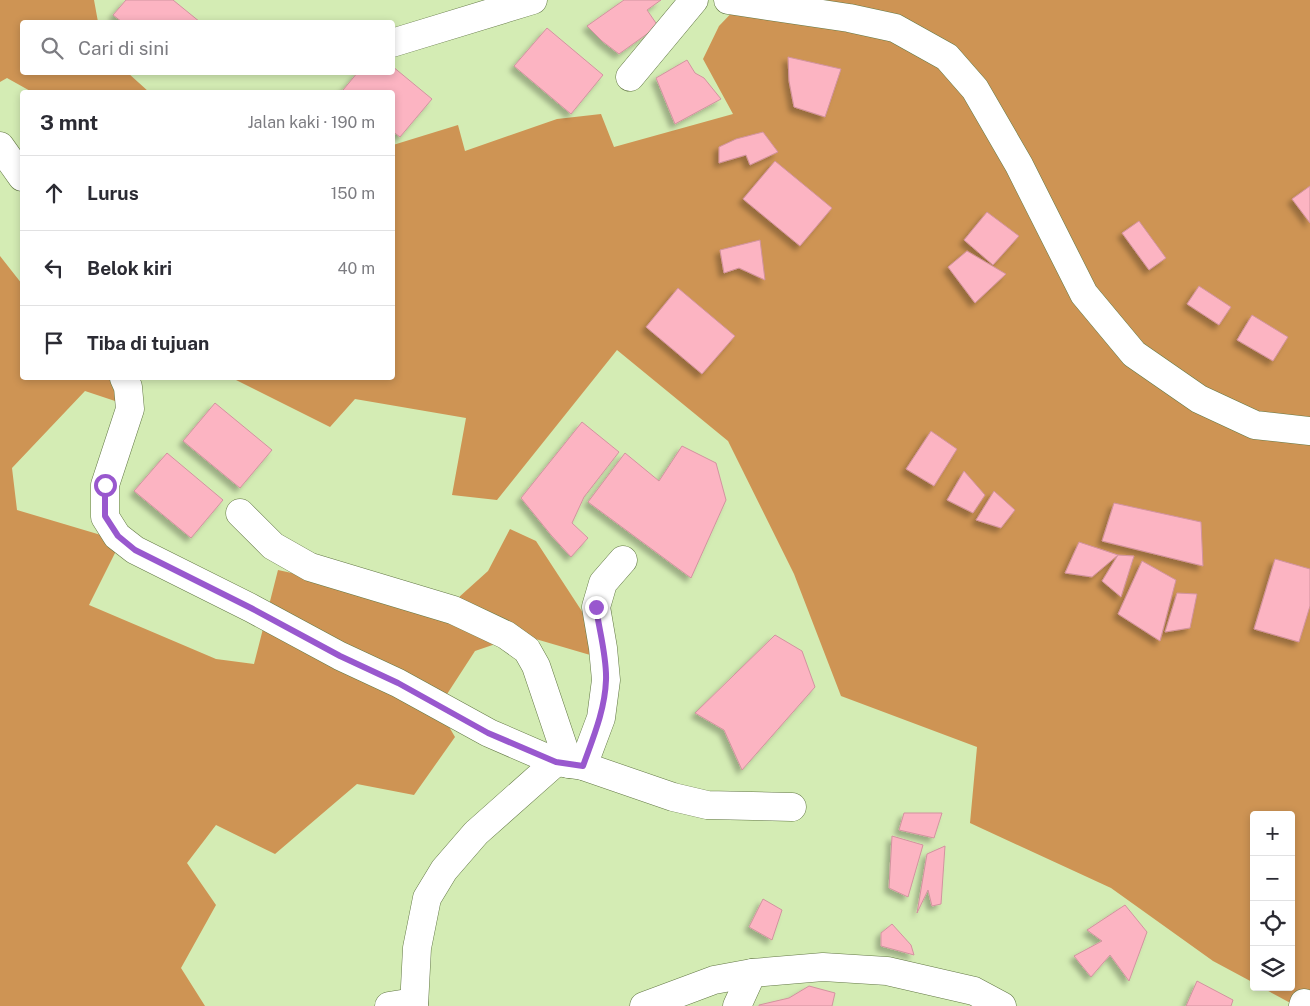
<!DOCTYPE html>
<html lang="id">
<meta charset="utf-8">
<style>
body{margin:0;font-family:"Public Sans",sans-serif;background:#f7f7f7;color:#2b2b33}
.controls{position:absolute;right:15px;bottom:15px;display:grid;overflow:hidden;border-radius:5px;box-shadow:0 2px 8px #0003}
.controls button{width:45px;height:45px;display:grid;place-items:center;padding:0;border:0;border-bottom:1px solid #e1e1e2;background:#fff;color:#2b2b33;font:25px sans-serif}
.stop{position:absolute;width:15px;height:15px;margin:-11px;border:4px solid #9958ce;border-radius:50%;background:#fff}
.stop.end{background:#9958ce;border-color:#fff;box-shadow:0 1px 5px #0008}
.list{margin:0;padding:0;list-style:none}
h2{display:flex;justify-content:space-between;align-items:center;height:65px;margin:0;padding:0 20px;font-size:21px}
h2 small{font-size:16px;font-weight:400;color:#7c7c81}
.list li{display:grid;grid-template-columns:32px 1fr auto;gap:15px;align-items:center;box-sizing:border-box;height:75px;padding:0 20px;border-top:1px solid #e1e1e2}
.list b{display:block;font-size:19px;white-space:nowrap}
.list em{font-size:16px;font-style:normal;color:#7c7c81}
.icon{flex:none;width:28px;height:28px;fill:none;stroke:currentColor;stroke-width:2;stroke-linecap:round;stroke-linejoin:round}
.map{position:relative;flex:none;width:1310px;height:1006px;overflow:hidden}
.search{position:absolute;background:#fff;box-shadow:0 2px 8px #0003;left:20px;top:20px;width:375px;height:55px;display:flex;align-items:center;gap:12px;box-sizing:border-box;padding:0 18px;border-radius:5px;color:#7c7c81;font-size:19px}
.panel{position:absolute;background:#fff;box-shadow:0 2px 8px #0003;left:20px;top:90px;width:375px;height:290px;border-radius:5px}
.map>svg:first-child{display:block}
.forest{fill:#ce9454}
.building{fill:#fcb4c2;stroke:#d2939f;filter:url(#shadow)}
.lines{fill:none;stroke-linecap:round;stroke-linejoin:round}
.minor-casing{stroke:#637845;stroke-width:29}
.minor{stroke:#fff;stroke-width:28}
.route{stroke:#9958ce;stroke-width:6}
</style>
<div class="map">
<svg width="1310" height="1006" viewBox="0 0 1310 1006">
<defs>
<filter id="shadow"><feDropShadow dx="-4.5" dy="4.5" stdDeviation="2.5" flood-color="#0004"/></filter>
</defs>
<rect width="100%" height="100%" fill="#d4ecb4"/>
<g class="forest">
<path d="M0,0H94L98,22H22V72L128,73L149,92H32L7,78L0,82Z"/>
<path d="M762,0H1310V1006H1296L1261,987H1291V815H1254V983L1213,961L1111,888L970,823L977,747L841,696L794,574L728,441L617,350L497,500L452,495L466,418L355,399L330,427L232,378H392L393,145L458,125L465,151L557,119L601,114L614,147L733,114L703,59L719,26L742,2Z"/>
<path d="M0,256L22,284V378H138L139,409L85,391L12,468L17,510L121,541L89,605L216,659L254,664L278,570L448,607L488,571L510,529L536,541L585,616L597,657L522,635L475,651L438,708L455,737L414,795L357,784L275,854L216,825L187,863L216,905L181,968L205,1006H0Z"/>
</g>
<g class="building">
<path d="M126,0H173L200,22H122L113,15Z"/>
<path d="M624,0H661L647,10L658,26L619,54L602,41L587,26Z"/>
<path d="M547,28L603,75L571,114L514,66Z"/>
<path d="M788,57L841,69L825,117L794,107L789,81Z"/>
<path d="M687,60L695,73L704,78L721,99L675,124L656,78Z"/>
<path d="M392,66L432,99L400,137L392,131V92H346L343,90L358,72H392Z"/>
<path d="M763,132L778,152L750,165L746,155L719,163V147L736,139Z"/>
<path d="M775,161L832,208L800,246L743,199Z"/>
<path d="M1310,186V223L1292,199Z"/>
<path d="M987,212L1019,236L993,265L964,240Z"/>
<path d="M1139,221L1166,258L1149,270L1122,233Z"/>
<path d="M760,240L765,280L739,268L724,273L720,250Z"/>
<path d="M967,251L1006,274L975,303L948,267Z"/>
<path d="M1199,286L1231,307L1219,325L1187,304Z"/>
<path d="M678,288L735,336L702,374L646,327Z"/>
<path d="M1252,315L1288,337L1273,361L1237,340Z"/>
<path d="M215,403L272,450L240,488L183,441Z"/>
<path d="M582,422L619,452L584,497L572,523L588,538L571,557L551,535L521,498Z"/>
<path d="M931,431L957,449L934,486L906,469Z"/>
<path d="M682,446L716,463L726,500L691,578L588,502L625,453L659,481Z"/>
<path d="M167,453L223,500L191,538L134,491Z"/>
<path d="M964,471L985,495L973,513L947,500Z"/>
<path d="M994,491L1015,510L1001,528L976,520Z"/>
<path d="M1114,503L1201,522L1203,566L1102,541Z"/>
<path d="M1079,542L1118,555L1092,577L1065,573Z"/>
<path d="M1118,555L1134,556L1121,597L1102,581Z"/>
<path d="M1275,559L1310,569V606L1299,642L1254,629Z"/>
<path d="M1142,561L1176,580L1160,641L1118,614Z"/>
<path d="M1177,593L1197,594L1190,628L1165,632Z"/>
<path d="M775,635L802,651L815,687L742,770L724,730L695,713Z"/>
<path d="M904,813H942L934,838L899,830Z"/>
<path d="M892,836L923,845L908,897L889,888Z"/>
<path d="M945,846L941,904L932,906L928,890L917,913L927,854Z"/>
<path d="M763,899L782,910L772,940L749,927Z"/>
<path d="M1125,905L1147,932L1129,981L1110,955L1091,977L1074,956L1102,941L1087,930Z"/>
<path d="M892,924L911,945L914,955L881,946V933Z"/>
<path d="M1197,981L1233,1000L1231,1006H1186Z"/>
<path d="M809,986L835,993L832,1006H759V1005L789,998Z"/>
</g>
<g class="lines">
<defs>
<g id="minor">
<path d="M728,0L849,18L895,28L947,57L975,89L1019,165L1084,294L1134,354L1199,399L1255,425L1310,431"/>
<path d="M392,43L533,0"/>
<path d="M630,77L694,0"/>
<path d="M0,146L22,177"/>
<path d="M124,378L128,387L130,409L105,485V517L117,536L135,550L251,608L340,656L398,683L489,733L556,762L583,766L673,797L707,805L792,807"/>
<path d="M240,513L273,546L310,567L453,610L506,635L527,650L536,666L569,764"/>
<path d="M583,766L601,718L606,680L603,648L596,607L603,583L623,560"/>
<path d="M389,1006L414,1002"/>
<path d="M414,1006L417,948L427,898L444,870L476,833L556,762"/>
<path d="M644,1006L714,980L752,973L823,967L887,971L974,991L1002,1006"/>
<path d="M737,1006L752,973"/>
<path d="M1303,1006L1304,1003"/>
</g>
</defs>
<use href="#minor" class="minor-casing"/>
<use href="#minor" class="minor"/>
</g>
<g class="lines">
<path class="route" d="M105,485V516L118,536L135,550L251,608L340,656L398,683L488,733L556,762L583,766C593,738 605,710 606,680C607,657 599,630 596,607"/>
</g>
</svg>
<div class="controls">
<button>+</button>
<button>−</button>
<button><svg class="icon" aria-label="locate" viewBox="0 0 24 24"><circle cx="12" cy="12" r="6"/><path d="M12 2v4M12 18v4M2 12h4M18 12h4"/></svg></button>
<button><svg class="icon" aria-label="layers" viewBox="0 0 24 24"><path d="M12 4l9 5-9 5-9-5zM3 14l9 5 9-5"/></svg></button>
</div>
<div class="stop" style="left:105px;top:485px"></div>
<div class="stop end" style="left:596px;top:607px"></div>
<div class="search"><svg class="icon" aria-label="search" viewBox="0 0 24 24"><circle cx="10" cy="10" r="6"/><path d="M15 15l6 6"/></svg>Cari di sini</div>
<section class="panel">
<h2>3 mnt<small>Jalan kaki · 190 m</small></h2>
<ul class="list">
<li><svg class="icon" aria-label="ahead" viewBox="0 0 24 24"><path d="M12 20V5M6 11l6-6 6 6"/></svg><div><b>Lurus</b></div><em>150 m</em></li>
<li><svg class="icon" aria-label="left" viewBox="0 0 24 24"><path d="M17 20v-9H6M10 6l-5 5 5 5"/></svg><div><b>Belok kiri</b></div><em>40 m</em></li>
<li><svg class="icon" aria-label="arrive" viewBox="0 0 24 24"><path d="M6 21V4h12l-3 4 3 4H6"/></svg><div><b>Tiba di tujuan</b></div></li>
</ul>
</section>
</div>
